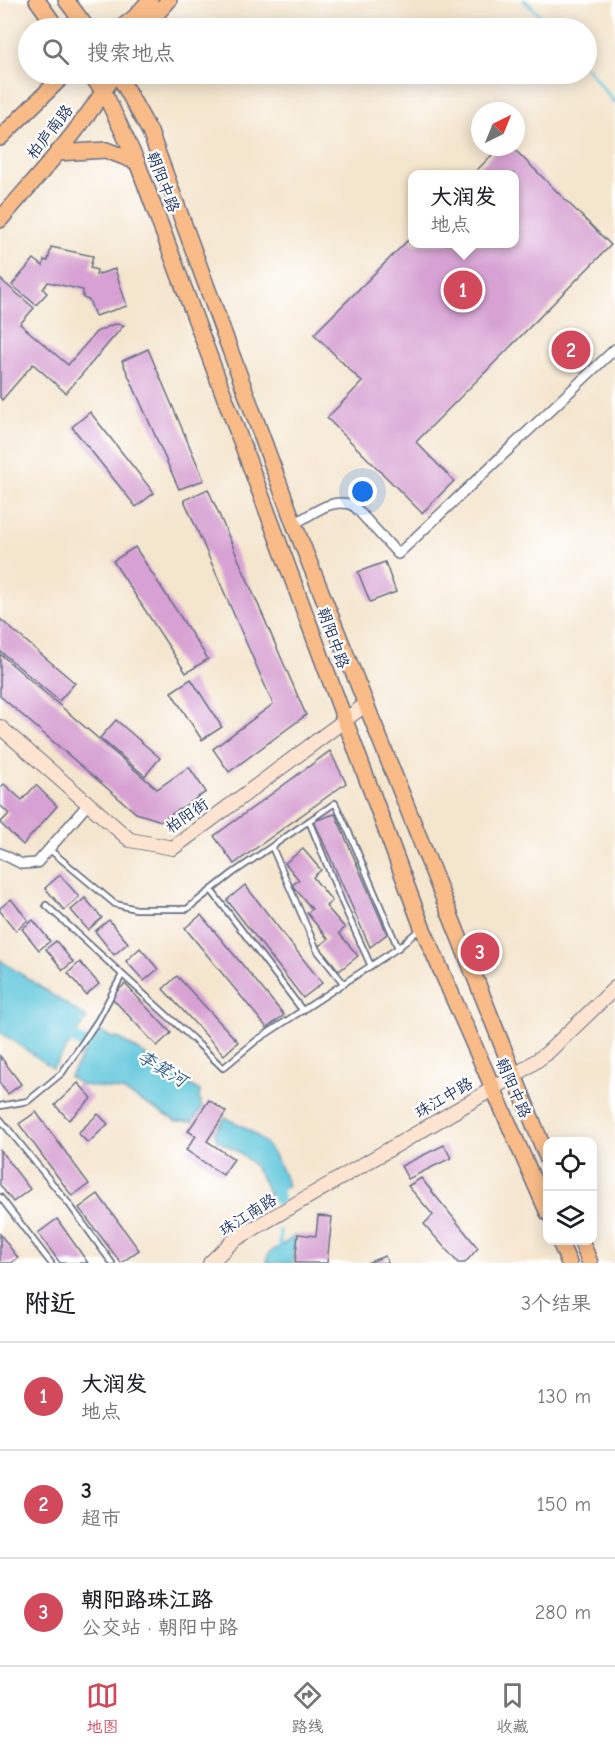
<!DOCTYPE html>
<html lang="zh">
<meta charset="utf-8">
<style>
body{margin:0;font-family:"Comic Neue","LXGW WenKai TC",sans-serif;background:#f2f2f2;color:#202124}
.controls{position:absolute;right:18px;bottom:18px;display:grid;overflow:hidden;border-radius:12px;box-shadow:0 3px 15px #0003}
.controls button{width:54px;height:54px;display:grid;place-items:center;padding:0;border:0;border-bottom:2px solid #e0e0e0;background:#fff;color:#202124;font:30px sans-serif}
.compass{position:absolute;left:471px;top:102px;width:54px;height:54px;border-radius:50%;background:#fff;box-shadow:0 3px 15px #0003;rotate:43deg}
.you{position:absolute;left:363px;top:492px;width:21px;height:21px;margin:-15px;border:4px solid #fff;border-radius:50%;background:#1a73e8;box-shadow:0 0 0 9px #1a73e833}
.badge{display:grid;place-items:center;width:39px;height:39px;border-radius:50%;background:#d1495b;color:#fff;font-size:20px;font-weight:700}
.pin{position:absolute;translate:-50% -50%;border:3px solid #fff;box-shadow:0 2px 6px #0006}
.popup{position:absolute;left:408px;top:170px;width:111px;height:78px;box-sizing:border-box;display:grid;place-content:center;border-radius:12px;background:#fff;filter:drop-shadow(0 2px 4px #0005);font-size:20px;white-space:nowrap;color:#757577}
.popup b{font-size:22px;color:#202124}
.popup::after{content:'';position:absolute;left:50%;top:100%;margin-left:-12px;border:12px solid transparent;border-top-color:#fff}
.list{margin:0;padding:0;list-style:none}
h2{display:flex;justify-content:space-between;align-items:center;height:78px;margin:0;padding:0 24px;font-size:26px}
h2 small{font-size:20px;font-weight:400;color:#757577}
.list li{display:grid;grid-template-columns:39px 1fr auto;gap:18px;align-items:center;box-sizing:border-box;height:108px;padding:0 24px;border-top:2px solid #e0e0e0}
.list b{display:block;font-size:22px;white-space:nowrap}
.list p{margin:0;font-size:20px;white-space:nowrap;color:#757577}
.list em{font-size:20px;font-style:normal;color:#757577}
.icon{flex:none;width:33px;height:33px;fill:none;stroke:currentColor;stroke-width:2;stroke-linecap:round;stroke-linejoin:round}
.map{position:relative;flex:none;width:615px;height:1263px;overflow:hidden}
.search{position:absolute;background:#fff;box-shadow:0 3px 15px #0003;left:18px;right:18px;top:18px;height:66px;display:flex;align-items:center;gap:15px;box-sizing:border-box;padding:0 21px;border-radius:33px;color:#757577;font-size:22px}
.sheet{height:402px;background:#fff}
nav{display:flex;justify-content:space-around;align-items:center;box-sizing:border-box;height:84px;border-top:2px solid #e0e0e0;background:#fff;font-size:16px;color:#757577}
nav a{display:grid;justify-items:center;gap:3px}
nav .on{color:#d1495b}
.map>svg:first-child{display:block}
.water{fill:#60c7dc;stroke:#3e7b9d;stroke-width:1.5}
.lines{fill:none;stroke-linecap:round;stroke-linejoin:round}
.stream{stroke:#60c7dc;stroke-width:3}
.canal{stroke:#60c7dc;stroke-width:12}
.building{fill:#d7a2d3}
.lane-casing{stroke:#676f85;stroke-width:8}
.street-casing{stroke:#676f85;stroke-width:12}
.secondary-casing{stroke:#676f85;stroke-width:16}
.primary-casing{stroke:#676f85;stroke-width:18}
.lane{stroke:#fff;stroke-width:4.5}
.street{stroke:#fff;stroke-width:9}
.secondary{stroke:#fde4d0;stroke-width:14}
.primary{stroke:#f9bc89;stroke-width:15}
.labels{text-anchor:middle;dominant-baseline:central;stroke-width:4.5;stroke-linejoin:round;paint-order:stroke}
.street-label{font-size:16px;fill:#1b2f5e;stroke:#fff}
.water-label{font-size:18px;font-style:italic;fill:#305d84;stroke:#fff}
</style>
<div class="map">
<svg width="615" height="1263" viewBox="0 0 615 1263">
<rect width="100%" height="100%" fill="#fff"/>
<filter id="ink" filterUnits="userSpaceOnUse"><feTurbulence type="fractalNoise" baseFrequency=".0167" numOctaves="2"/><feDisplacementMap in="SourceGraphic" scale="12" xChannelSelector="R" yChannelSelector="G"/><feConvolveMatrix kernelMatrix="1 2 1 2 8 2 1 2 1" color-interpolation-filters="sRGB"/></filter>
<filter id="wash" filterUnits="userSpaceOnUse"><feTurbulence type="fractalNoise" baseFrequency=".008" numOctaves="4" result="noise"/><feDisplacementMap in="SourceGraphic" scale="24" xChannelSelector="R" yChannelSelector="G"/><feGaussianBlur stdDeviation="1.35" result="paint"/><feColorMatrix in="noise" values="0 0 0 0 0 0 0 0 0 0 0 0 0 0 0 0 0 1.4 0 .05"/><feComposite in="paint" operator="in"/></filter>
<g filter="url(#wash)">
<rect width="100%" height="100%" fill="#f4e5cd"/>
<g class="water">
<path d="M0,960L87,1018L53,1068L0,1032Z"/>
<path d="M99,1030L110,1037L120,1039L187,1081L191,1086L200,1091L199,1099L202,1107L192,1122L176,1121L122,1090L82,1085L69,1077Z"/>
<path d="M225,1118C263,1134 274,1148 288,1186L269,1195C256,1161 248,1157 217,1140L215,1132Z"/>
<path d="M295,1236L293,1263H267L268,1254Z"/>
</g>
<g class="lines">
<g class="stream">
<path d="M524,0L553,28"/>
<path d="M586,67L615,103"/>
<path d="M280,1249V1230"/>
</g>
<g class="canal">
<path d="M62,1031L101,1054"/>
<path d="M274,1177L278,1199"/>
</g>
</g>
<g id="blocks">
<g class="building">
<path d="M500,147H512L611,245L416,442L454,481L422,513L327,418L362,382L314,334L412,236V244H514V174H473Z"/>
<path d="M51,247L93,256L90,268L97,270L96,275L115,269L127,306L95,316L89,300L83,298V290L48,282L43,289L47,293L36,305L12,285L34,259L43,266L44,260L48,261Z"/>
<path d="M0,279L34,308L20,324L68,365L96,332L114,324L124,325L66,393L33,364L2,400L0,397Z"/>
<path d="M148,349L204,480L179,489L122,361Z"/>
<path d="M90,412L154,493L136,507L72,427Z"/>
<path d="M208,489L306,715L229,772L213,749L273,704L184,500Z"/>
<path d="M135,547L208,659L186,673L113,561Z"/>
<path d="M385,562L396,592L370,602L358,572Z"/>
<path d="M0,619L75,683L59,701L0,651Z"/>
<path d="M0,654L157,789L189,767L206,792L161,821L136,813L0,696Z"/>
<path d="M191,679L222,727L202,740L171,692Z"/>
<path d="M116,720L160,758L145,776L100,738Z"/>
<path d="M330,751L346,783L234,864L214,836Z"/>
<path d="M4,784L22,800L36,785L57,806L23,845L0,823L9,814L0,805V788Z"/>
<path d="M335,814L387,934L370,947L314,821Z"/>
<path d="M303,849L321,870L313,877L332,901L326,906L345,928L339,933L358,956L339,971L319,946L328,939L307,913L312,909L292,885L299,880L285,863Z"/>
<path d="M60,875L79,897L64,910L45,888Z"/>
<path d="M245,885L322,983L303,998L227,900Z"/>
<path d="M85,898L102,918L88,930L71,910Z"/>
<path d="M11,899L28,920L16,931L0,911V908Z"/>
<path d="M201,915L284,1015L267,1028L185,928Z"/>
<path d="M33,920L50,941L39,950L22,929Z"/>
<path d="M109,920L128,943L114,955L95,931Z"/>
<path d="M56,941L73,962L63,970L46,949Z"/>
<path d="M140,948L158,969L144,981L126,961Z"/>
<path d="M80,962L99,984L86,995L68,973Z"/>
<path d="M177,976L238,1042L224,1055L163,989Z"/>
<path d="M125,984L171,1033L157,1046L111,997Z"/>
<path d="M0,1056L21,1084L8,1094L0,1084Z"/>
<path d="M78,1083L92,1098L69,1120L55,1105Z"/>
<path d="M209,1100L226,1112L207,1141L234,1159L223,1175L186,1150L196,1136L188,1131Z"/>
<path d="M36,1112L89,1184L72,1196L19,1124Z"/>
<path d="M98,1114L108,1124L88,1143L78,1133Z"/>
<path d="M444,1145L451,1158L408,1179L401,1166Z"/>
<path d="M0,1150L30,1189L13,1202L0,1185Z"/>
<path d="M421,1178L478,1248L465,1263H458L424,1224L433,1215L408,1186Z"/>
<path d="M98,1194L139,1250L121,1263L79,1208Z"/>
<path d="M318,1216L332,1217L327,1263H295L298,1234L316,1236Z"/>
<path d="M57,1219L88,1263H60L38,1233Z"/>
<path d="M0,1234L18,1258L11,1263H0Z"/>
<path d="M385,1256L388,1263H367Z"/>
</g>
</g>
</g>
<g filter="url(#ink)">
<use href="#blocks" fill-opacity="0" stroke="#676f85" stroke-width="1.5"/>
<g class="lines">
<defs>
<g id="lane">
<path d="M309,821L342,902L371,966"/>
<path d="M272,847L317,950L344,984"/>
<path d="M50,850L115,904L136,909H187L233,873L335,803L352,839L398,948"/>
<path d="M211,890L303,1011"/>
<path d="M46,905L193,1039L223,1068L257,1040L398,948L420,929"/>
<path d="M0,1106L28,1101L62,1073L98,1020L122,975"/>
<path d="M0,1119L69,1204L112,1263"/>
<path d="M0,1197L51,1263"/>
</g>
<g id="street">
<path d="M294,524C313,514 332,496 354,506L398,554L615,349"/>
<path d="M0,853L22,864L37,863L88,804"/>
</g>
<g id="secondary">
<path d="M0,727L130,840L173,848L365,705"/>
<path d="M210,1263L234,1240L513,1077L546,1054L615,988"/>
</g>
<g id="primary">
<path d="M37,0L57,28"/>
<path d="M66,0L87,28"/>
<path d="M121,28L135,17L150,0"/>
<path d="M144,28L169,0"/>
<path d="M90,74L104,92L137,162L422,927L548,1213"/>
<path d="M118,74L150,132L294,524L548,1160"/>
<path d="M0,138L65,74"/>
<path d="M57,153L106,150L137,162"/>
<path d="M0,220C40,173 84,127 114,74"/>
<path d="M559,1240L569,1263"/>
<path d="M581,1240L590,1263"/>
</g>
</defs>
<use href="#lane" class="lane-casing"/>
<use href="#street" class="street-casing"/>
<use href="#secondary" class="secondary-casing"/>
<use href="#primary" class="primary-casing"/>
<use href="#lane" class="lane"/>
<use href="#street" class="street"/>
<use href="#secondary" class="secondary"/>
<use href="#primary" class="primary"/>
</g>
</g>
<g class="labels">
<g class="street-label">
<text transform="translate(50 132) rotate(-52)">柏庐南路</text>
<text transform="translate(163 182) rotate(69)">朝阳中路</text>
<text transform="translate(333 638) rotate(70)">朝阳中路</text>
<text transform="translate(187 816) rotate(-35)">柏阳街</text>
<text transform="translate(513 1088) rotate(66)">朝阳中路</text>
<text transform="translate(444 1098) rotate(-30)">珠江中路</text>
<text transform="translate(248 1215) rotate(-32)">珠江南路</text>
</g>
<g class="water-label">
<text transform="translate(162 1069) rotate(31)">李箕河</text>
</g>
</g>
</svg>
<div class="controls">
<button><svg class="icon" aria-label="locate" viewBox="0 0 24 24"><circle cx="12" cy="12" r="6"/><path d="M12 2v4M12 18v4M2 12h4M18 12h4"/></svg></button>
<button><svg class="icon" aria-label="layers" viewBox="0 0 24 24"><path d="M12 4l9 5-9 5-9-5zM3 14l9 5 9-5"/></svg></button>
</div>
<svg class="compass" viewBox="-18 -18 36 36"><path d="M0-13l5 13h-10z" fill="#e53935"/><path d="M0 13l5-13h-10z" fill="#757577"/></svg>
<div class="you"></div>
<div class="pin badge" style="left:463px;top:290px">1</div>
<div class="popup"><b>大润发</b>地点</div>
<div class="pin badge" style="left:571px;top:350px">2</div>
<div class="pin badge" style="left:480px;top:952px">3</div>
<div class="search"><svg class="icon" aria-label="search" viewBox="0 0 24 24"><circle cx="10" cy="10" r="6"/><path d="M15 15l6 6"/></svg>搜索地点</div>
</div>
<section class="sheet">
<h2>附近<small>3个结果</small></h2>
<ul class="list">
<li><span class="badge">1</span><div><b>大润发</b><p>地点</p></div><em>130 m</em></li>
<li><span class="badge">2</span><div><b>3</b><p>超市</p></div><em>150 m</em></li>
<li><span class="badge">3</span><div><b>朝阳路珠江路</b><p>公交站 · 朝阳中路</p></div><em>280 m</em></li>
</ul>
</section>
<nav>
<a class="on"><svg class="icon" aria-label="map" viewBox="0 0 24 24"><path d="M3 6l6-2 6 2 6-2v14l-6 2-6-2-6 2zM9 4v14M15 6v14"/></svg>地图</a>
<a><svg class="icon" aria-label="directions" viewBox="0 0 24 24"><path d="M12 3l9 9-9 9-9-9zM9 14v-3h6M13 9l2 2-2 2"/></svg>路线</a>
<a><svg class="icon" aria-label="saved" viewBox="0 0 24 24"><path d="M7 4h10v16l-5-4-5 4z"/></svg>收藏</a>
</nav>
